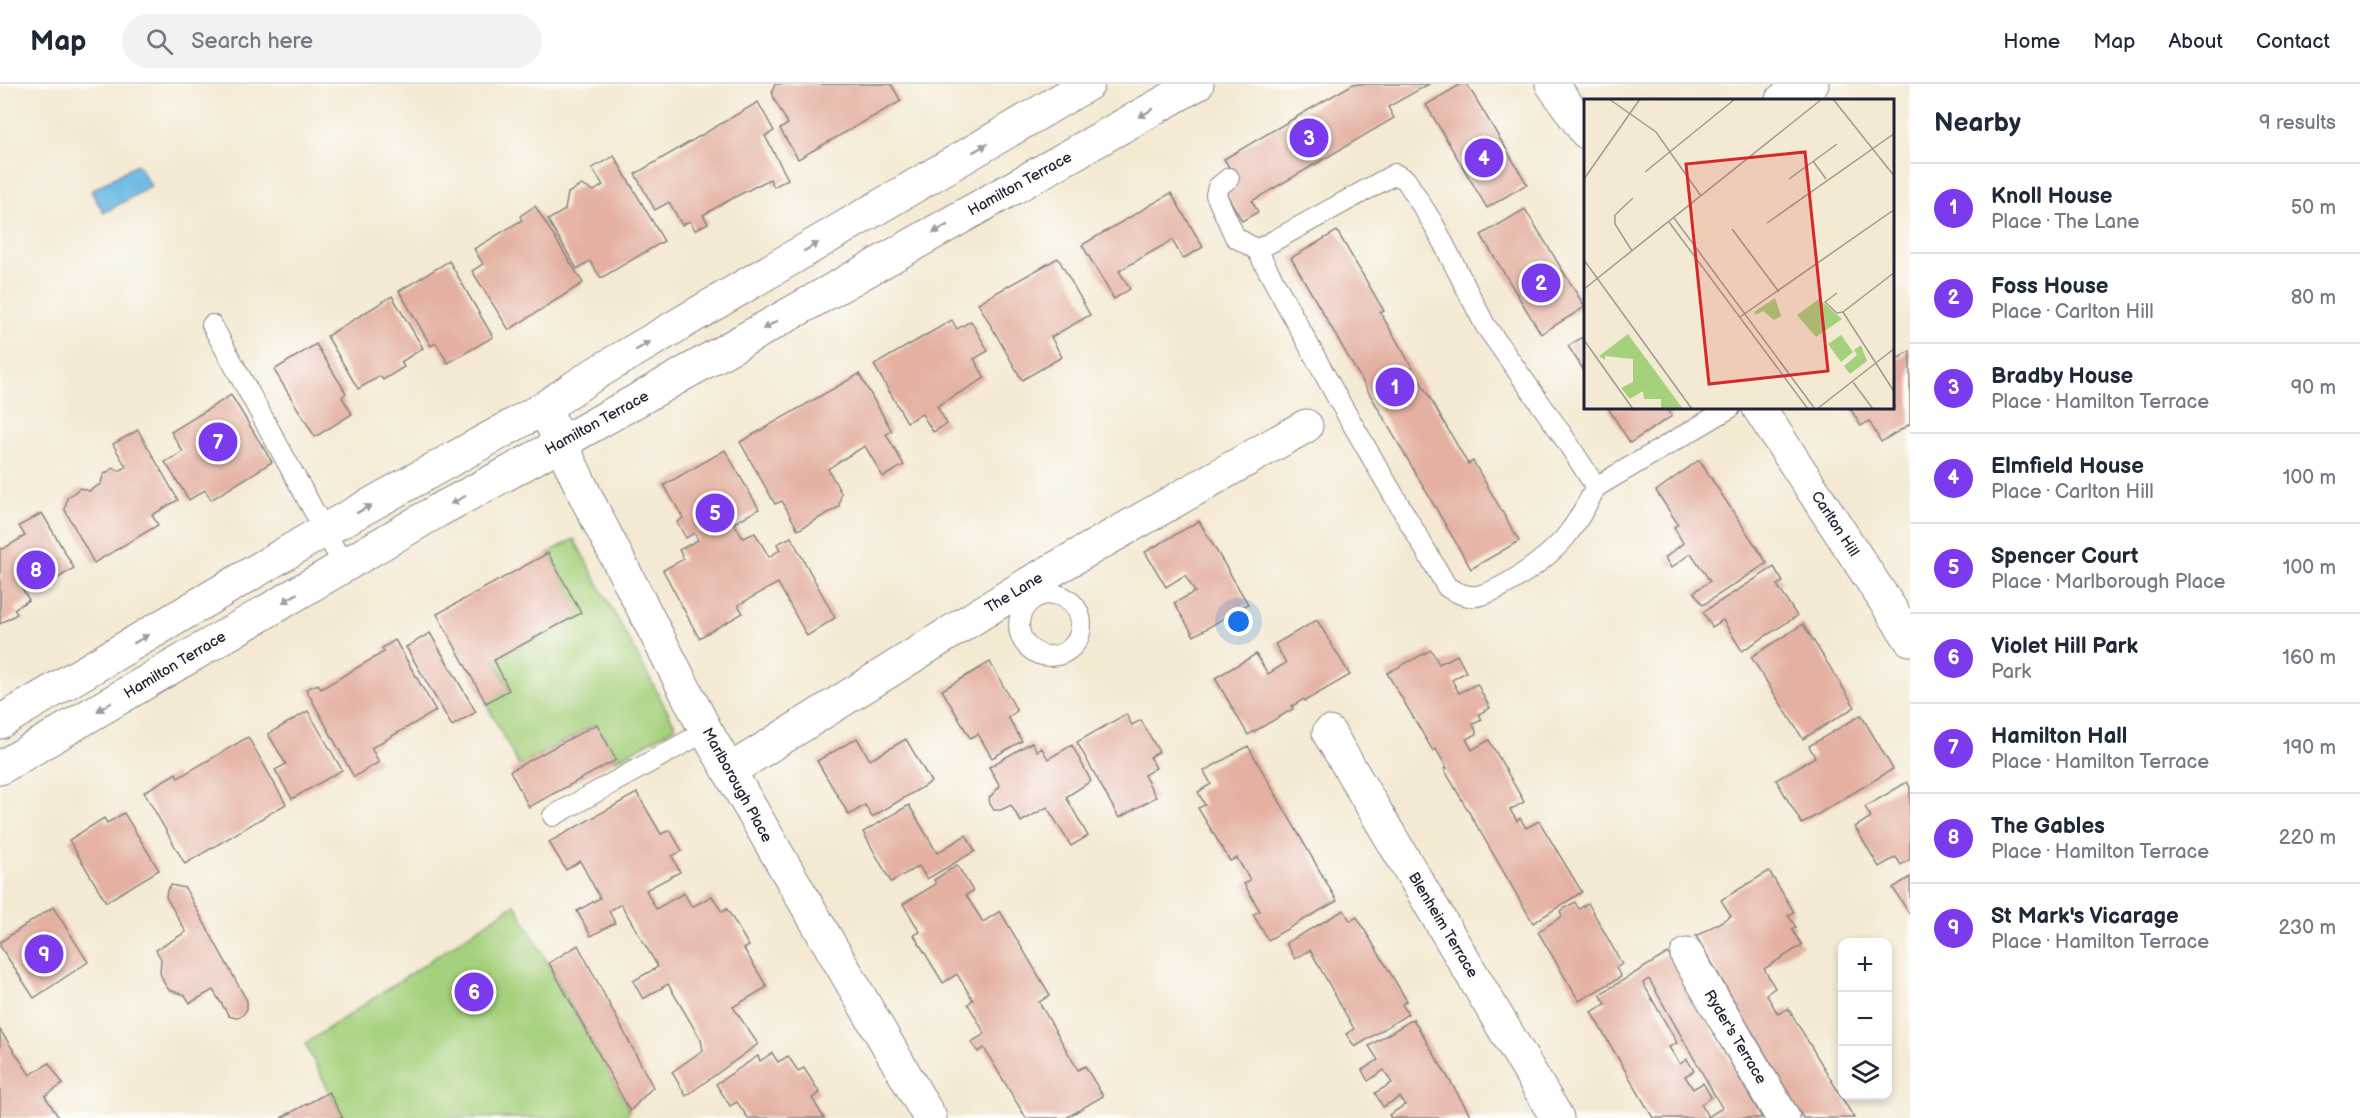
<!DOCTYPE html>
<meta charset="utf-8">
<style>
body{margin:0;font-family:"Balsamiq Sans",sans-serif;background:#f2f2f3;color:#1f2937}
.controls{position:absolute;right:18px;bottom:18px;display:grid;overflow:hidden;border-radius:12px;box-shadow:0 3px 9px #0003}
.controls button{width:54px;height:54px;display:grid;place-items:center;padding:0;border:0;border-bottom:2px solid #e0e1e3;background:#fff;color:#1f2937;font:30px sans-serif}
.you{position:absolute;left:1239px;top:538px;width:21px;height:21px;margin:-15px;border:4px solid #fff;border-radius:50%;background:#1a73e8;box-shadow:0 0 0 9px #1a73e833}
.badge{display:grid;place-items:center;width:39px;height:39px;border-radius:50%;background:#7c3aed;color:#fff;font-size:20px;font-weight:700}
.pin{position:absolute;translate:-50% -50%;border:3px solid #fff;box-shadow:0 2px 6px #0006}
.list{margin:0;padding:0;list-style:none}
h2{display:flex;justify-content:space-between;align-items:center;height:78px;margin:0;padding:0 24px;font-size:26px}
h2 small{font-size:20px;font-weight:400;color:#747a83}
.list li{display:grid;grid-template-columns:39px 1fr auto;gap:18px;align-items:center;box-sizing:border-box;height:90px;padding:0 24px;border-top:2px solid #e0e1e3}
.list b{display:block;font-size:22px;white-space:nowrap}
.list p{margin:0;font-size:20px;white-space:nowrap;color:#747a83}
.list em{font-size:20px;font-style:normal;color:#747a83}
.icon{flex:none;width:33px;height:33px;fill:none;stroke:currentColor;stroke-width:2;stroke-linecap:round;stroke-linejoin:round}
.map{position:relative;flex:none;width:1910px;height:1034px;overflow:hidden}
header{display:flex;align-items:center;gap:36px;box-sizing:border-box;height:84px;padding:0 30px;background:#fff;border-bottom:2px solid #e0e1e3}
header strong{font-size:28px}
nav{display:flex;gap:33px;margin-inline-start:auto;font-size:21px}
.search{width:420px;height:54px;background:#f2f2f3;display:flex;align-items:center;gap:15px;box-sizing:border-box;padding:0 21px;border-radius:33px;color:#747a83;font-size:22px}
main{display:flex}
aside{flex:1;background:#fff}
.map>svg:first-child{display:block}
.green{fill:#a5d07c;stroke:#64795c;stroke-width:1.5}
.water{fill:#69b8e4;stroke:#466d90;stroke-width:1.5}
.building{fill:#e4b0a1;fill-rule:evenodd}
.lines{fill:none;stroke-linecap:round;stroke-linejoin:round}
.lane-casing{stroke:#8b8686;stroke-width:22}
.street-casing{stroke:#8b8686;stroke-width:35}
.lane{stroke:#fff;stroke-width:20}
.street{stroke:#fff;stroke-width:33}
.oneway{fill:#9c9ca7}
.labels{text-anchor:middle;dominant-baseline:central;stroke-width:5;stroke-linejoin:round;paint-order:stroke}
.street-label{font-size:15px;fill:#22223b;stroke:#fdfcf7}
.inset-road{fill:none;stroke:#a09996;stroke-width:1.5}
.view{fill:#d62828;fill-opacity:0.15;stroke:#d62828;stroke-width:3}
.inset-edge{fill:none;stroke:#22223b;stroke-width:3}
</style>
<header>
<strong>Map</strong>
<div class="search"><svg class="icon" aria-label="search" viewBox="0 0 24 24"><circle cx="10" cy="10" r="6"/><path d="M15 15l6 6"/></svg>Search here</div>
<nav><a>Home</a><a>Map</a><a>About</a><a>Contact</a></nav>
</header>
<main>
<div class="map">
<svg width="1910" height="1034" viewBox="0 0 1910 1034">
<rect width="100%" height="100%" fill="#fdfcf7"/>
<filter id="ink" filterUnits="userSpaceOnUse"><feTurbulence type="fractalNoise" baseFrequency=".0167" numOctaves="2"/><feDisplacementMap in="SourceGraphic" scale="12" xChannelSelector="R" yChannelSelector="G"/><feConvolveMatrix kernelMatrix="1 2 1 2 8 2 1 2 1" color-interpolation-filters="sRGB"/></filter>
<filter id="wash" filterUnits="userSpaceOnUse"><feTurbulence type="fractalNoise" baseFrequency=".008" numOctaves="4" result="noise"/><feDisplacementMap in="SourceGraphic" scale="24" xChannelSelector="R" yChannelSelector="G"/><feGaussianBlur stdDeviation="1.35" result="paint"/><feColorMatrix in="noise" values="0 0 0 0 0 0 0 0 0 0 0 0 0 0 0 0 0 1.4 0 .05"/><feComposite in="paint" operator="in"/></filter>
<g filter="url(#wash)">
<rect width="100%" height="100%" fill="#f4e9d2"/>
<g class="green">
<path d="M574,455L676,643L616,676L596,640L519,682L486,619L509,605L494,576L580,529L548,469Z"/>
<path d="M515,820L630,1027L623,1034H343L305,960Z"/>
</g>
<path class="water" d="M137,80L151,102L104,129L91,107Z"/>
<g id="blocks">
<g class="building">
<path d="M775,0H891L901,17L798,75L780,45L788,40L775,17L772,8Z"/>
<path d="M1353,0H1429L1388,23L1394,34L1252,117L1258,128L1242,137L1225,107L1238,99L1224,75Z"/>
<path d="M1461,0H1467L1527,100L1487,124L1426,21Z"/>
<path d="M758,18L774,47L765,52L788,95L774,103L770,95L733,114L703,131L708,139L695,146L690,137L682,141L669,118L655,126L635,90Z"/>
<path d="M614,72L664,157L601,194L590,177L577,185L548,136L565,126L568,109L581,101L594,107L603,101L592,84Z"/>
<path d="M1171,109L1203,163L1183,175L1172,156L1119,187L1130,205L1114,215L1082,161Z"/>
<path d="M535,122L583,199L509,246L472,187L483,180L474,165L522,136L520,132Z"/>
<path d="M1525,125L1585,223L1541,250L1481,151Z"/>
<path d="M1337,147L1384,227L1380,228L1468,380L1473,377L1519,457L1471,485L1291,174Z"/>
<path d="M1058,174L1090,231L1051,253L1062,273L1022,296L978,219Z"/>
<path d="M449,177L493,253L448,279L436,259L431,262L399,207Z"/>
<path d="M392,212L423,264L401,278L404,283L383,296L380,292L358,305L327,252Z"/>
<path d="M952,236L957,245L971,237L988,267L974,275L985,294L937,322L947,340L933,348L922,330L907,338L874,281Z"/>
<path d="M1586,251V290L1568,262Z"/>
<path d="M316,260L346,309L342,313L352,330L315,353L274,286Z"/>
<path d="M1910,267V340L1881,358L1869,337L1861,342L1850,324H1894V277Z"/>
<path d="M859,290L892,347L886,350L904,381L883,393L865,362L843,375L828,385L841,409L839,423L798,446L782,417L775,420L740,358Z"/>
<path d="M231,311L272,378L211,416L205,406L189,416L165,378L183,368L171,348Z"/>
<path d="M1608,324H1667L1672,332L1630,359Z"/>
<path d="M138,346L178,416L152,431L158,441L94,479L65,426L67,414L80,404L89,407L101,400L103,391L113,384L119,387L126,383L113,360Z"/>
<path d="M725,366L759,425L734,439L743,454L755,449L769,473L780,466L777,460L791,453L835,534L807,552L778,499L738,521L743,529L699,554L663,486L684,475L679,466L698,456L694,449L686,454L677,438L683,434L664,401Z"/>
<path d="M1699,376L1767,479L1703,521L1694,508L1710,497L1691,469L1671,484L1665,474L1683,459L1674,443L1678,440L1656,407Z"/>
<path d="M42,429L74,484L52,498L46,488L21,503L29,516L14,525L17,530L0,540V464L3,465L25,452L19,442Z"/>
<path d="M1199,437L1248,520L1194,552L1174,519L1195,508L1185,491L1166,503L1145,468Z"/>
<path d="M548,469L581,529L494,576L509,606L486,619L437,530Z"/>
<path d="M1774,483L1783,498L1777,501L1797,532L1742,567L1723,536L1712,543L1703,528Z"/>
<path d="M1317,536L1350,591L1305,617L1304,615L1292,622L1293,625L1248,651L1215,594L1256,570L1268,590L1286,579L1275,560Z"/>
<path d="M1803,540L1855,623L1803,655L1751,573Z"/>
<path d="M430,549L476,628L452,642L406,563Z"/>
<path d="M395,556L436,627L371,664L379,678L354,693L306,605L318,600L321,605L384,568L382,564Z"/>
<path d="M1431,566L1439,580L1457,571L1466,588L1452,596L1459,609L1477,600L1490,624L1479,630L1482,636L1473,640L1477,650L1466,655L1472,666L1489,656L1524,718L1510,726L1517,737L1520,734L1526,744L1539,737L1582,808L1533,839L1444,685L1447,684L1436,665L1433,667L1387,589Z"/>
<path d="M990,578L1017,627L1008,633L1022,657L992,674L978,650L970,654L942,606Z"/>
<path d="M308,627L342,686L292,715L275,686L286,680L268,650Z"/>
<path d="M1126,630L1132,641L1141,636L1159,668L1150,673L1156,684L1144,691L1156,713L1119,734L1077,658Z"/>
<path d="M1861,631L1893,685L1802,740L1776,696L1815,673L1809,662Z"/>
<path d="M597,640L616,676L529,723L510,687Z"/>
<path d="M248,653L286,720L185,780L144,708L176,689L178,694Z"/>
<path d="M857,654L870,676L906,655L931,698L872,733L865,721L849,731L817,677Z"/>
<path d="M1032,658L1037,667L1042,664L1048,675L1072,661L1091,697L1066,713L1088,752L1071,762L1047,723L1021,738L1011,721L1001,726H994L990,720L989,714L1000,702L989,683Z"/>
<path d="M1248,662L1337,817L1268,856L1253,830L1260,827L1244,800L1250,796L1237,774L1230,777L1198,724L1205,721L1198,708L1211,700L1204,687Z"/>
<path d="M1907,698L1910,703V775L1901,781L1896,773L1879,783L1855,743L1871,733L1865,723Z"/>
<path d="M637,709L661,750L670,746L682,767L672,772L680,788L646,806L656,825L684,809L692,823L712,812L722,828L727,825L749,862L744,865L767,903L733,923L758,960L686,1012L672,988L703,966L701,956L668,900L643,915L633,897L658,883L621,820L609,827L615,839L591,852L577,827L600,814L580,777L566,786L549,758Z"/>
<path d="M909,721L937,769L966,751L975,767L927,795L919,782L891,798L863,748Z"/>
<path d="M124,729L159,786L106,818L69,756L104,734L107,739Z"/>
<path d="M957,781L973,807L966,811L983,838L1000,827L1050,911L1039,918L1078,986L1085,982L1103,1012L1066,1034H1026L984,964L978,968L971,958L985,950L968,920L973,916L957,890L943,899L914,851L920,848L903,820L936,800L934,796Z"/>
<path d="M1769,787L1794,828L1788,831L1796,843L1792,845L1802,861L1764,885L1775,904L1766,910L1778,930L1788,924L1854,1034H1803L1696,852L1731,832L1721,816Z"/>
<path d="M1910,793V831L1893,804Z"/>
<path d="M171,801L185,804L247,917V925L243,931L236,934L229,932L213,906L190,919L185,911L169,906L164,899L160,889L161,875L156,866L186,848L166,813L167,806Z"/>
<path d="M1575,818L1579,825L1588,819L1622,880L1616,884L1621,893L1579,917L1538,848L1562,832L1560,827Z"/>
<path d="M53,823L88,878L34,914L0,862V858Z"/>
<path d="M1344,826L1350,837L1357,833L1407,917L1402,920L1408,930L1355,963L1346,950L1354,945L1310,866L1295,875L1286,859Z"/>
<path d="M578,861L653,1003L630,1027L549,879Z"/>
<path d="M1668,869L1762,1034H1653L1591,928L1606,920L1600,910ZM1649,895L1722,1024L1708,1033L1701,1020L1711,1013L1703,999L1693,1005L1685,992L1694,987L1687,975L1680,980L1669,963L1677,959L1643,899Z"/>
<path d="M1413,935L1443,985L1472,1034H1391L1389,1031L1405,1021L1400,1013L1383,1023L1375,1009L1392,999L1384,986L1368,997L1362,986L1378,976L1369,962Z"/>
<path d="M0,946L30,991L49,979L63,1000L45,1012L59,1034H0Z"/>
<path d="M772,969L778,978L788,972L798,987L804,984L820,1009L812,1014L824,1034H748L737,1018L730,1022L716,1000L758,972L760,977Z"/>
<path d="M329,1008L343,1034H281Z"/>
</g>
</g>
</g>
<g filter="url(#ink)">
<use href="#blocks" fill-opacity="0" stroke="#8b8686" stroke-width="1.5"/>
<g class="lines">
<defs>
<g id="lane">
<path d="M1395,90L1406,96L1434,141L1485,241L1561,349L1596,403C1588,418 1580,434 1570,447C1554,470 1509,503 1481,511C1469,515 1457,509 1447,503L1339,317L1257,166Z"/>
<path d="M1229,94L1218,103L1216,111L1235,153L1257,166"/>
<path d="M212,241L344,482"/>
<path d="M1596,403L1730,324"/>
<circle cx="1050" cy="541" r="31"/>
<path d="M553,732L706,647"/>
</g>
<g id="street">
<path d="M1552,0L1586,48"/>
<path d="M1782,16L1812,0"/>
<path d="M1759,324L1910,555"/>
<path d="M551,338L587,415L706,647L930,1034"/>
<path d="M0,638L325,446L544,324L593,291L1088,0"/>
<path d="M1329,649L1557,1034"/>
<path d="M0,684L439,426L510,388L1197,0"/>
<path d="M729,687L1028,500L1306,342"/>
<path d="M1687,871L1783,1034"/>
</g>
</defs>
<use href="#lane" class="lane-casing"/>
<use href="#street" class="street-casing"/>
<use href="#lane" class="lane"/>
<use href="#street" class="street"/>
</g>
<defs><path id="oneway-solid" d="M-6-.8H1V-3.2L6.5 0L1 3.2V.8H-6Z" transform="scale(1.5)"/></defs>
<g class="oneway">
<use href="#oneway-solid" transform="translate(1146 29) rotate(151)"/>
<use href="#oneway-solid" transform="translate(980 64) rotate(-30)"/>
<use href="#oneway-solid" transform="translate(940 145) rotate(151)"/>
<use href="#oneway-solid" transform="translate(811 163) rotate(-30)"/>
<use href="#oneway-solid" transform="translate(770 241) rotate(151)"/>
<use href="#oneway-solid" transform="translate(643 262) rotate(-30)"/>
<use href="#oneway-solid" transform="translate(458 416) rotate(152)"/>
<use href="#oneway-solid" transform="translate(364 425) rotate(-29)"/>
<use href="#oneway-solid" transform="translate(290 514) rotate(149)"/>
<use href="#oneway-solid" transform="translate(141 555) rotate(-31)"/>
<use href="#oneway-solid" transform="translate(104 623) rotate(149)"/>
</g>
</g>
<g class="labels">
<g class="street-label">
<text transform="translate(1020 100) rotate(-29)">Hamilton Terrace</text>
<text transform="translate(597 339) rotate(-29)">Hamilton Terrace</text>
<text transform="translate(1835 440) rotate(57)">Carlton Hill</text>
<text transform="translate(1014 509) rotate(-31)">The Lane</text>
<text transform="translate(175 581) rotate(-31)">Hamilton Terrace</text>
<text transform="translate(737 701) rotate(61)">Marlborough Place</text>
<text transform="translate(1443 841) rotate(59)">Blenheim Terrace</text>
<text transform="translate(1735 953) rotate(59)">Ryder's Terrace</text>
</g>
</g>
<g transform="translate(1584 15)">
<rect width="310" height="310" fill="#f4e9d2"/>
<path d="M191,199L197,217L190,221L179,212L172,216L170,213ZM235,200L258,220L232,238L213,216ZM44,235L99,310H77V300H60L59,292L46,300L37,289L49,283V260L21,257V261L15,257ZM257,236L269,253L257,263L244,245ZM277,246L283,262L266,275L260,267L273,256L270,251Z" fill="#a5d07c"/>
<path class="inset-road" d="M25,0L72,33L117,97M249,0L311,78M229,62L242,80M61,73L151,0M0,80L56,0M205,80L253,45M90,119L231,310M85,123L224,310M183,124L311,34M148,130L195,193M48,152L31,125V116L49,99M0,161L108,310M0,190L238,0M253,194L241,203L253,214L259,213M259,213L311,294M259,213L311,173M156,218L311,110M0,241L49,310M269,283L289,310M233,310L311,249"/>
<path class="view" d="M221,53L244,272L125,285L102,65Z"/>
<rect width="310" height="310" class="inset-edge"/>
</g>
</svg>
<div class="controls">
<button>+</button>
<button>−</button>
<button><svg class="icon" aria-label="layers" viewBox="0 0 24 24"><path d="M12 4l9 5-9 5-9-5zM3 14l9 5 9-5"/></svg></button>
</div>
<div class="you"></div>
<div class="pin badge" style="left:1395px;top:303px">1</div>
<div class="pin badge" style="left:1541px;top:199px">2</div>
<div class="pin badge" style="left:1309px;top:54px">3</div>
<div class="pin badge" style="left:1484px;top:74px">4</div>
<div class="pin badge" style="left:715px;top:429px">5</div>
<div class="pin badge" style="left:474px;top:908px">6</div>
<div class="pin badge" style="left:218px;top:358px">7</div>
<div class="pin badge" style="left:36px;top:486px">8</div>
<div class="pin badge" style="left:44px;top:870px">9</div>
</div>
<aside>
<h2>Nearby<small>9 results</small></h2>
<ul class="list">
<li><span class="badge">1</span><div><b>Knoll House</b><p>Place · The Lane</p></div><em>50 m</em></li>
<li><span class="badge">2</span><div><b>Foss House</b><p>Place · Carlton Hill</p></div><em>80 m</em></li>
<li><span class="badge">3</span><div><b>Bradby House</b><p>Place · Hamilton Terrace</p></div><em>90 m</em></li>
<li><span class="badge">4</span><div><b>Elmfield House</b><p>Place · Carlton Hill</p></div><em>100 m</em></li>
<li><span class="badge">5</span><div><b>Spencer Court</b><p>Place · Marlborough Place</p></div><em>100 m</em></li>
<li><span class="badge">6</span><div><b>Violet Hill Park</b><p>Park</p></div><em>160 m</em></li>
<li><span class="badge">7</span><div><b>Hamilton Hall</b><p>Place · Hamilton Terrace</p></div><em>190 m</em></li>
<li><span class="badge">8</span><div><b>The Gables</b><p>Place · Hamilton Terrace</p></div><em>220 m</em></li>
<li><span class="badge">9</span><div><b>St Mark's Vicarage</b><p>Place · Hamilton Terrace</p></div><em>230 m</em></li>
</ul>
</aside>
</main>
